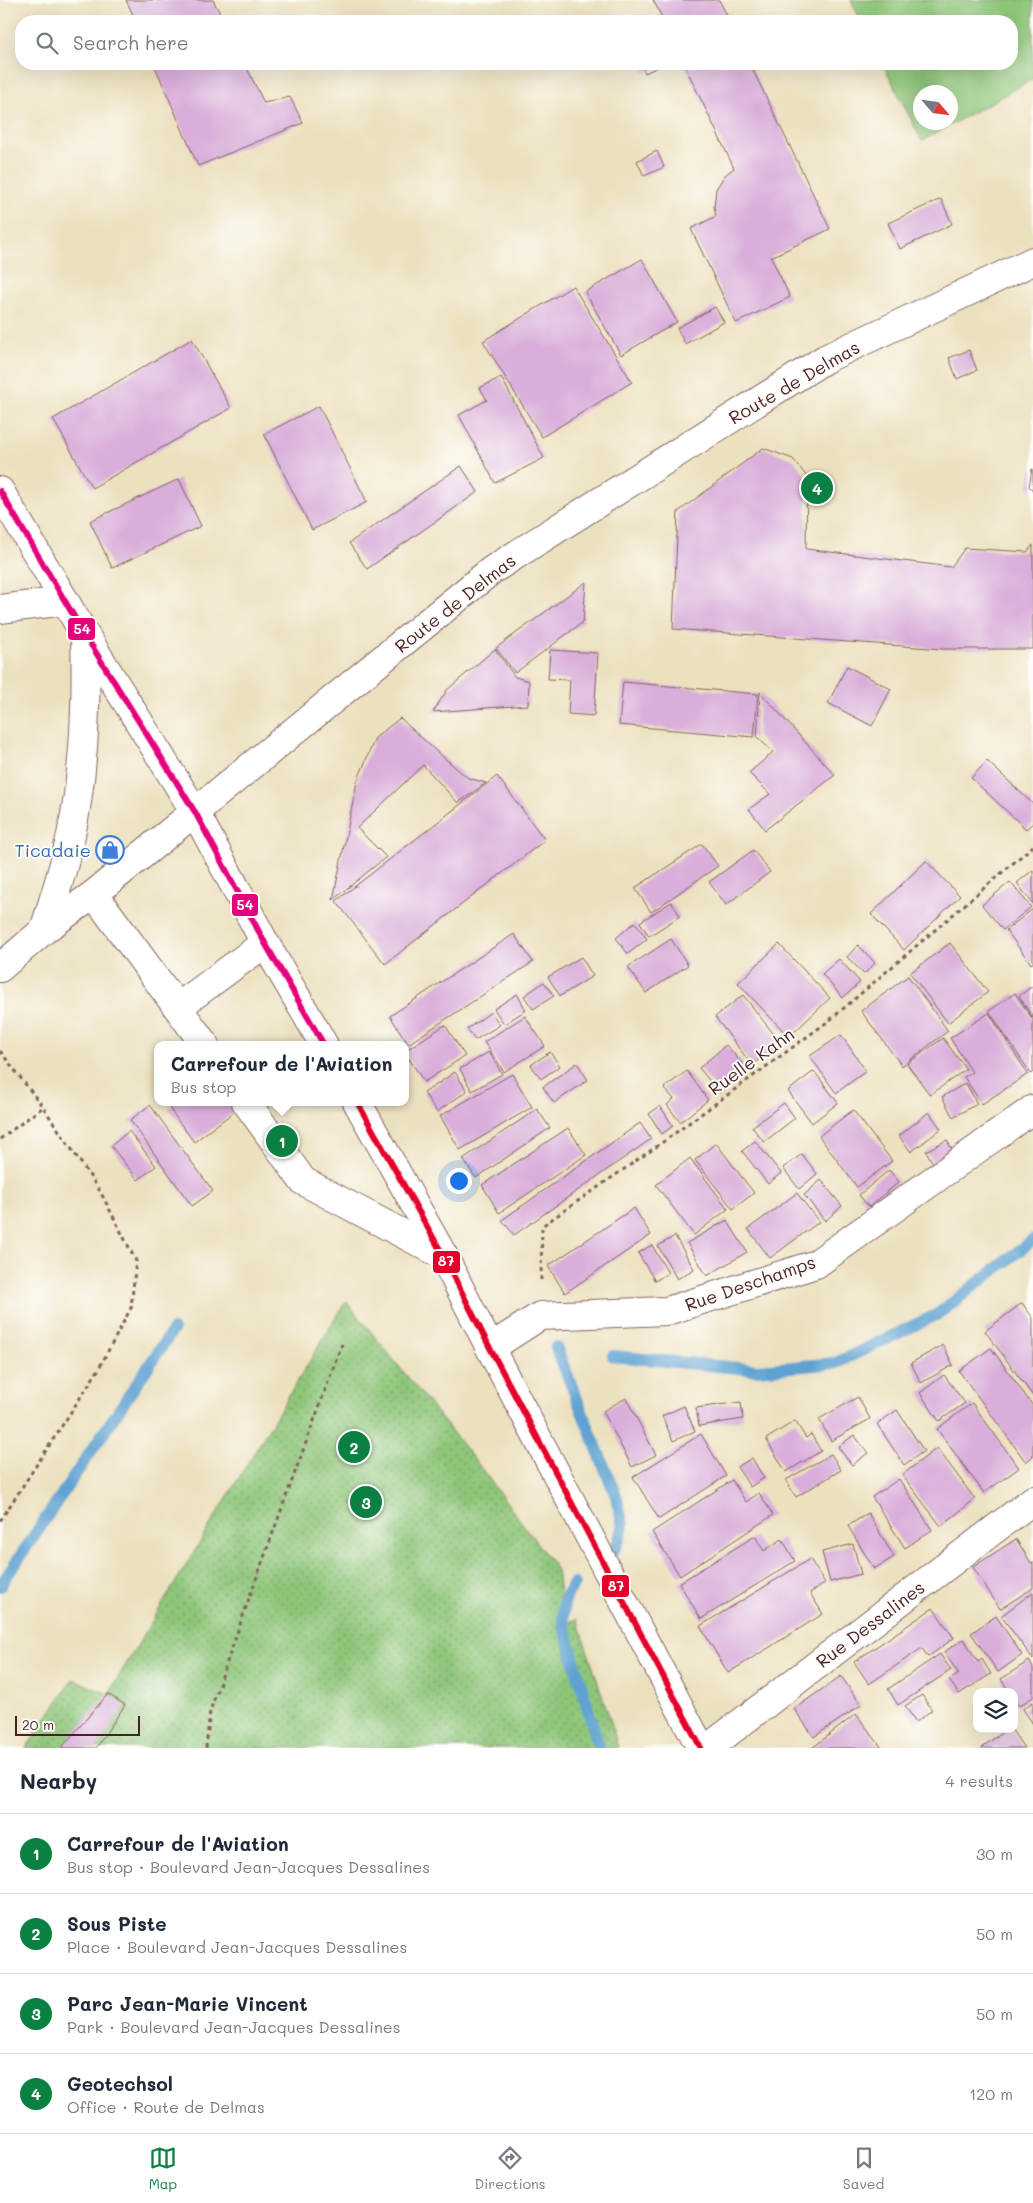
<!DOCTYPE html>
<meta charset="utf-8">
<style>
body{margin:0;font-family:Mali,sans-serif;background:#f2f2f3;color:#1f2937}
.controls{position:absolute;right:15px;bottom:15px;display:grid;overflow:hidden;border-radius:10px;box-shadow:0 5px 20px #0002}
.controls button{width:45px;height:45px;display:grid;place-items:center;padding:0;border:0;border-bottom:1px solid #e0e1e3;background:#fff;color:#1f2937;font:25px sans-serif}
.compass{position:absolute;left:913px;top:85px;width:45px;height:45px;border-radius:50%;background:#fff;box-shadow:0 5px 20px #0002;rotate:118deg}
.scale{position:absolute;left:15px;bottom:12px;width:125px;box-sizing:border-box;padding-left:5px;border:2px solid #4a1f2b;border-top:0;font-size:14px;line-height:18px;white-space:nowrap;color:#4a1f2b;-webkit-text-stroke:4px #fdfcf7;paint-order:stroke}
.you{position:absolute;left:458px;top:1180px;width:18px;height:18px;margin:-12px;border:4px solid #fff;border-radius:50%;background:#1a73e8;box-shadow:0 0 0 8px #1a73e833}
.badge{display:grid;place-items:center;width:32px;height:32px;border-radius:50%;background:#0b8043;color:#fff;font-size:16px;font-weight:700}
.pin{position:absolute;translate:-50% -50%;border:2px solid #fff;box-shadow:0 1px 5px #0006}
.popup{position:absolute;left:154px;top:1041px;width:255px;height:65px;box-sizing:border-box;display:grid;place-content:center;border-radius:10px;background:#fff;filter:drop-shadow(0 1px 4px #0005);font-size:16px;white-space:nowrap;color:#747a83}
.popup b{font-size:19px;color:#1f2937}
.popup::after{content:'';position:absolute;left:50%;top:100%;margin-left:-10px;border:10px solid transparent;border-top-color:#fff}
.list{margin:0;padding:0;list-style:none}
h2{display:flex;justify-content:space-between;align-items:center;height:65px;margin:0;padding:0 20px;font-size:21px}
h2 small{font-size:16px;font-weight:400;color:#747a83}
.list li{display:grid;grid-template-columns:32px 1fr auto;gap:15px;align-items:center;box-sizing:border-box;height:80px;padding:0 20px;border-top:1px solid #e0e1e3}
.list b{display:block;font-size:19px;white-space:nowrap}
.list p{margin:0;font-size:16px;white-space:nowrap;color:#747a83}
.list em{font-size:16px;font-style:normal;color:#747a83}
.icon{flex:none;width:28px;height:28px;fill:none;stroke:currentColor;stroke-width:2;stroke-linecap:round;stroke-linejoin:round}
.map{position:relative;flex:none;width:1033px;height:1748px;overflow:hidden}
.search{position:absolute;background:#fff;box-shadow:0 5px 20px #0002;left:15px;right:15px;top:15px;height:55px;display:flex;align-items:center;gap:12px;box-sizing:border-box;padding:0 18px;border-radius:20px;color:#747a83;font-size:19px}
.sheet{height:385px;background:#fff}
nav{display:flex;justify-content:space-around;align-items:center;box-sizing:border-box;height:70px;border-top:1px solid #e0e1e3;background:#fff;font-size:14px;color:#747a83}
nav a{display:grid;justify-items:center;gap:2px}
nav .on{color:#0b8043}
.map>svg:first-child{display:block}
.green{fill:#8ec679;stroke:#6c7252;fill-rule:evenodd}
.park{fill:url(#park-dots);stroke:#6c7252}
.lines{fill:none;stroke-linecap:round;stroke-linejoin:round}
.stream{stroke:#5ea2d2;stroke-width:12}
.building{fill:#d9aeda}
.minor-casing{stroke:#83635f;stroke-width:30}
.major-casing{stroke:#83635f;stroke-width:30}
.path{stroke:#83635f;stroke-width:3;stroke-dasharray:4 4;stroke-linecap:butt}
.minor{stroke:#fff;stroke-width:28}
.major{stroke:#fff;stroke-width:28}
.bus-1-casing{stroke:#fdfcf7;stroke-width:10}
.bus-2-casing{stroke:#fdfcf7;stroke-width:10}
.bus-1{stroke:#e5007d;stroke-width:6}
.bus-2{stroke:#e4002b;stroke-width:6}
.labels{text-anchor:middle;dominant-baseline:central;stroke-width:4;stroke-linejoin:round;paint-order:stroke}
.street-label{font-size:18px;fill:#4a1f2b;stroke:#fdfcf7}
.shop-label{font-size:18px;fill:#366cbe;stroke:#fdfcf7;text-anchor:end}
.line-badge{stroke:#fdfcf7;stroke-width:2}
.badge-label{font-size:14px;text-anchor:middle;font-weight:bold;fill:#fff}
</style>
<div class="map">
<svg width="1033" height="1748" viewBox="0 0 1033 1748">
<defs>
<pattern id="park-dots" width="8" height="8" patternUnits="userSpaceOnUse" patternTransform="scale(1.25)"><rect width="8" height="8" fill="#8ec679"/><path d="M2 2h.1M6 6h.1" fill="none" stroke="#76a063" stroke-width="1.8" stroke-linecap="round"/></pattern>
</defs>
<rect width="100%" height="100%" fill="#fdfcf7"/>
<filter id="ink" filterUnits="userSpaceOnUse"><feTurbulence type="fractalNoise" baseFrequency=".02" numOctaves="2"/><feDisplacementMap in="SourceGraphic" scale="10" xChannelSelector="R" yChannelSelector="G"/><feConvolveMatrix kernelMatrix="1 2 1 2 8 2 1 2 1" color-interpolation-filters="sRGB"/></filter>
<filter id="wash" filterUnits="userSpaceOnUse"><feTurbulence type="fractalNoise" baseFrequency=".0096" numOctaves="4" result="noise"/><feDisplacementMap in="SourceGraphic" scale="20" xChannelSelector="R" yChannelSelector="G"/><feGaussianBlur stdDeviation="1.12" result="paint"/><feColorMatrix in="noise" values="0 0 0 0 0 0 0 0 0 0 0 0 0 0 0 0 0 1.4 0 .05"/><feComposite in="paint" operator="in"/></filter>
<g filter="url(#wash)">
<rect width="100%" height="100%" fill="#ece1bf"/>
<path class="green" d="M851,0H1033V79L922,141L883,64H1012V21H861ZM920,92H950V122H920Z"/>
<path class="park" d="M346,1301L478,1464L557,1570L564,1624L577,1619L611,1722L618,1748H26L73,1679L108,1694Z"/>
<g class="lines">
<g class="stream">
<path d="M556,1347L616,1496L623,1525L619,1540L613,1551"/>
<path d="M613,1356L758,1370L836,1363L938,1314L1033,1240"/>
<path d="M574,1584C563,1598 562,1608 564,1625L599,1748"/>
<path d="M0,1586L173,1330"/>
</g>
</g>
<g id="blocks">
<g class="building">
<path d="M126,0H213L224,21H136Z"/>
<path d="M653,0H719L730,21H664Z"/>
<path d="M154,64H245L264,103L290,97L303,123L198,166Z"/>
<path d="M641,64H659L660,66L645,73Z"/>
<path d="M684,64H750L830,229L771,257L790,297L736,323L691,229L716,216L714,207L716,189L725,175L734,168Z"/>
<path d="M657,151L664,167L644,176L637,161Z"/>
<path d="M941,199L952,224L900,249L888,223Z"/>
<path d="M642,259L677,322L621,355L585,292Z"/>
<path d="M573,286L632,382L542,437L483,341Z"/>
<path d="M715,307L724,322L685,344L677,328Z"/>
<path d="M192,339L231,408L92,488L53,419Z"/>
<path d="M969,350L977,370L957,379L949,358Z"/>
<path d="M501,377L544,458L495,483L459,415L487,400L480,388Z"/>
<path d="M319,406L367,502L312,530L264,434Z"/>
<path d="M763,448L793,459L807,477L806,549L951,567L965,548L1027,552L1033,545V649H943L673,629L678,512Z"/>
<path d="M461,466L478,492L367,569L349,543Z"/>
<path d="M1032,469H1033V490L1029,487Z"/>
<path d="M179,479L201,526L112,568L90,521Z"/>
<path d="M586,582L583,622L515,673L496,648Z"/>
<path d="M495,649L515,677L529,681L528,705L433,712L447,690Z"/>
<path d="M550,650L598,653L594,716L568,714L570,680L548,679Z"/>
<path d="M847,666L891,689L872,726L828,703Z"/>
<path d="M623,682L758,694L754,737L619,725Z"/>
<path d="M760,692L835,775L765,830L749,809L770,794L749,773L773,752L757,737Z"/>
<path d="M400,718L436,751L468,778L486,783L458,803L423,765L357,828L386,857L333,900L357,782L375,738Z"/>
<path d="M987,761L1033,804V823L1026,829L971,778Z"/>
<path d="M497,776L545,840L385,964L336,901Z"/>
<path d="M702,844L718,866L651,912L635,888Z"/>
<path d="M753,850L770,872L726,905L709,882Z"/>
<path d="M926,861L960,896L904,950L871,914Z"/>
<path d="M1033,870V904L1017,883Z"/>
<path d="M1010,882L1031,907L1003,930L982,905Z"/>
<path d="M671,902L680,916L649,936L640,922Z"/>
<path d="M1033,909V963L1031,964L1006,930Z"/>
<path d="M635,922L647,939L628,954L616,938Z"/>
<path d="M514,934L533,962L408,1044L390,1016Z"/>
<path d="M671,939L688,965L646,993L628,967Z"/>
<path d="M950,943L988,992L948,1023L910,973Z"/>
<path d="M779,944L830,998L789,1037L738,983Z"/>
<path d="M858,945L875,963L864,974L847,957Z"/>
<path d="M581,957L593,976L560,996L548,977Z"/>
<path d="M839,959L860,982L843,998L822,974Z"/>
<path d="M908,976L948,1031L902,1066L861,1011Z"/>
<path d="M544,982L554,996L533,1009L524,996Z"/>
<path d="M1033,986V1018L1019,996Z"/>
<path d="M1015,993L1033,1020V1072L1031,1074L989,1011Z"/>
<path d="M517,994L526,1010L504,1024L494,1009Z"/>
<path d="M743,995L780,1042L752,1065L715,1017Z"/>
<path d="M491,1012L500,1025L475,1040L467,1029Z"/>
<path d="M989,1013L1028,1074L982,1104L964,1077L972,1072L950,1038Z"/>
<path d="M525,1016L545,1046L504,1072L484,1042Z"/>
<path d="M445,1025L465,1056L424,1082L406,1054V1050Z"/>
<path d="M841,1035L866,1071L836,1093L810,1056Z"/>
<path d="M943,1038L966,1069L930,1095L907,1064Z"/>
<path d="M726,1045L747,1069L720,1093L699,1068Z"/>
<path d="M489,1052L502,1074L472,1091L460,1069Z"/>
<path d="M550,1052L560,1066L541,1079L531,1065Z"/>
<path d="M577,1063L588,1080L554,1103L543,1087Z"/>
<path d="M687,1071L708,1100L680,1122L667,1105L674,1099L664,1088Z"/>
<path d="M814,1071L838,1103L812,1123L788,1091Z"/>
<path d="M455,1072L467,1091L437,1112L424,1093Z"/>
<path d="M512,1074L532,1107L460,1150L440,1116Z"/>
<path d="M966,1083L977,1104L953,1117L942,1097Z"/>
<path d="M176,1102H247L194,1142L169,1108Z"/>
<path d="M784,1103L795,1118L764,1142L752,1127Z"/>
<path d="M150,1105L213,1191L192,1206L130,1120Z"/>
<path d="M660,1106L673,1126L662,1134L649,1114Z"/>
<path d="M537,1109L550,1128L476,1178L463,1159Z"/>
<path d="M853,1110L892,1161L857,1187L819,1136Z"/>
<path d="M929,1112L941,1129L911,1152L899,1136Z"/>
<path d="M640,1123L651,1139L514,1235L502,1220Z"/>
<path d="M568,1128L586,1155L499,1213L482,1185Z"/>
<path d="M129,1131L156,1166L138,1180L111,1146Z"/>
<path d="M947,1140L953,1152L933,1163L926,1151Z"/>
<path d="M755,1141L781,1173L768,1184L742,1151Z"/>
<path d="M716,1143L754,1193L733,1209L695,1160Z"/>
<path d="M802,1154L817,1174L799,1189L783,1168Z"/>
<path d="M690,1158L728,1209L694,1235L656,1185Z"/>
<path d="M889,1170L899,1182L869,1207L859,1195Z"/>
<path d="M821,1180L842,1206L825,1221L804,1195Z"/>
<path d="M797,1193L819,1222L770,1258L748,1229Z"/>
<path d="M634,1208L651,1235L565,1293L548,1266Z"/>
<path d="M727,1220L747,1252L707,1276L687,1243Z"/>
<path d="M675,1236L694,1269L677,1279L658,1246Z"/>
<path d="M652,1245L668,1273L655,1281L638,1253Z"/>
<path d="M1022,1303L1033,1318V1396L985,1331Z"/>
<path d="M943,1345L953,1365L921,1383L911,1363Z"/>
<path d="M991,1348L1033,1406V1456L1026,1462L959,1371Z"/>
<path d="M944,1375L965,1403L939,1421L920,1393Z"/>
<path d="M858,1397L870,1419L831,1441L819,1419Z"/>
<path d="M626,1398L656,1455L632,1467L603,1411Z"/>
<path d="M741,1402L743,1419L699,1426L696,1408Z"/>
<path d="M972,1403L1019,1468L984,1493L937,1429Z"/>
<path d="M684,1406L695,1431L673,1441L662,1416Z"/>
<path d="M897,1410L924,1451L904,1465L877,1424Z"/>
<path d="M795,1421L806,1438L811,1434L821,1451L786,1472L766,1439Z"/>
<path d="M701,1434L726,1476L659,1519L633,1477Z"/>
<path d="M854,1435L868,1453L852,1465L838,1447Z"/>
<path d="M937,1448L975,1499L941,1526L902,1475Z"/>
<path d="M831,1454L841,1470L796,1497L786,1480Z"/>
<path d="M752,1458L764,1478L750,1487L737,1467Z"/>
<path d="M899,1479L932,1530L905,1548L872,1497Z"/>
<path d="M732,1480L746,1502L759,1493L773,1515L680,1576L652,1532Z"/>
<path d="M868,1513L894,1557L874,1569L848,1526Z"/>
<path d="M755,1536L764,1551L782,1539L795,1561L701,1619L679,1583Z"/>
<path d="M1016,1539L1031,1563L1033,1562V1588L1000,1609L973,1567Z"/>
<path d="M853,1544L861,1574L830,1582L822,1552Z"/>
<path d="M810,1559L825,1583L810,1593L823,1614L728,1673L700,1626Z"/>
<path d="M1033,1592V1659L1001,1616Z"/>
<path d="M933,1608L954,1638L928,1657L922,1648L869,1684L854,1662Z"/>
<path d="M996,1616L1022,1655L998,1672L971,1633Z"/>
<path d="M964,1639L978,1662L982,1659L991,1674L959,1694L949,1680L959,1674L944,1652Z"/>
<path d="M940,1654L951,1670L898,1705L888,1689Z"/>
<path d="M1029,1661L1033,1668V1697L1019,1706L1014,1700V1692H1009L1001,1679Z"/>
<path d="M841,1676L861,1705L814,1737L794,1709Z"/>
<path d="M108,1694L125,1705L96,1748H61Z"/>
<path d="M922,1695L932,1710L916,1722L905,1706Z"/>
<path d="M1033,1702V1724L1023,1709Z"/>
<path d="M856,1714L882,1748H812Z"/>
<path d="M1007,1729H1011L1024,1748H981Z"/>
</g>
</g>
</g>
<g filter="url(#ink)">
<use href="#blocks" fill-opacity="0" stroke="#83635f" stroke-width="1"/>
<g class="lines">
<defs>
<g id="minor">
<path d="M0,609L65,601"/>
<path d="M94,894L205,1045"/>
<path d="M178,1007L265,943"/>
<path d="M246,1102L303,1181L443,1255"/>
<path d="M490,1348L540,1316L667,1311L816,1264L1033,1109"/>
<path d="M708,1748L1033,1500"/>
</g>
<g id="major">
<path d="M0,491L85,635L195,812L265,943L324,1045"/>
<path d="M44,930C54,899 64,867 71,835C85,769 87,703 85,637"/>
<path d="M0,968L44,930L94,894L492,570L825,359L1033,261"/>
<path d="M357,1102L443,1255L490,1348L701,1748"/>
</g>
</defs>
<use href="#minor" class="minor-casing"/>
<use href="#major" class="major-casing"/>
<g class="path">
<path d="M0,1051L43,1107L100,1191L136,1261L131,1308L97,1372L0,1521"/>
<path d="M0,1139L43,1107"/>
<path d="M541,1280L542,1226L656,1147L830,1020L1033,846"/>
<path d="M206,1748L210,1711L252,1590L342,1344"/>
</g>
<use href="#minor" class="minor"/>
<use href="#major" class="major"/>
<defs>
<path id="bus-1" d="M0,491L85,635L195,812L265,943L324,1045"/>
<path id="bus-2" d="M357,1102L443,1255L490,1348L701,1748"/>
</defs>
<use href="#bus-1" class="bus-1-casing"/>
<use href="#bus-2" class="bus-2-casing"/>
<use href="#bus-1" class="bus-1"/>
<use href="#bus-2" class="bus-2"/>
</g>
</g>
<defs>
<symbol id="shop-ring" viewBox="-11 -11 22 22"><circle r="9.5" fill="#fdfcf7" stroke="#3f7fe0" stroke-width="1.5"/><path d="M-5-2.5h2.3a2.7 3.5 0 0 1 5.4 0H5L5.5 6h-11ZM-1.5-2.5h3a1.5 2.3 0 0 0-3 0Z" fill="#3f7fe0"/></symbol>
</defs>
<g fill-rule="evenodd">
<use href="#shop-ring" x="94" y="834" width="32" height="32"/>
</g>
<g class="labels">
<g class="street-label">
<text transform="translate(794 382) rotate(-30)">Route de Delmas</text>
<text transform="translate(455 603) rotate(-38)">Route de Delmas</text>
<text transform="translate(751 1061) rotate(-36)">Ruelle Kahn</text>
<text transform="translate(750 1283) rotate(-19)">Rue Deschamps</text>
<text transform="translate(870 1624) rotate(-37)">Rue Dessalines</text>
</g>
<g class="shop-label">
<text x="91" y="850">Ticadaie</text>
</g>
</g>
<g class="line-badge">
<rect x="67" y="617" width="29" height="24" rx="5" fill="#e5007d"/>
<rect x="231" y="893" width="28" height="24" rx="5" fill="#e5007d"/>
<rect x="432" y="1250" width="29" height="24" rx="5" fill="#e4002b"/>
<rect x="601" y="1574" width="29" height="24" rx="5" fill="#e4002b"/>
</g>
<g class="badge-label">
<text x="82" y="634">54</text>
<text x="245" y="910">54</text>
<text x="446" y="1266">87</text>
<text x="616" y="1591">87</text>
</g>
</svg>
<div class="controls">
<button><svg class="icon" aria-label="layers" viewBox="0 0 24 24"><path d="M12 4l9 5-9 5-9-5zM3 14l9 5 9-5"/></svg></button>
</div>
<svg class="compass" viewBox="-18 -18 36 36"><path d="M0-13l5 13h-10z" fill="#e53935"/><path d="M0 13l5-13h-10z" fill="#747a83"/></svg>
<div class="scale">20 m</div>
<div class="you"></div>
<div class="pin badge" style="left:282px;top:1141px">1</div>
<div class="popup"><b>Carrefour de l'Aviation</b>Bus stop</div>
<div class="pin badge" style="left:354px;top:1447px">2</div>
<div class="pin badge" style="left:366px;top:1502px">3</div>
<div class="pin badge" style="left:817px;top:488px">4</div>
<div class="search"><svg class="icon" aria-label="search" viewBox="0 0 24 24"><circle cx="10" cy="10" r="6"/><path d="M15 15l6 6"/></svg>Search here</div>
</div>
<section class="sheet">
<h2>Nearby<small>4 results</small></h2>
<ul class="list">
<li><span class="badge">1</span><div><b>Carrefour de l'Aviation</b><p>Bus stop · Boulevard Jean-Jacques Dessalines</p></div><em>30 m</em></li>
<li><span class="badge">2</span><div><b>Sous Piste</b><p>Place · Boulevard Jean-Jacques Dessalines</p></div><em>50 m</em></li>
<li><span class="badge">3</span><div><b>Parc Jean-Marie Vincent</b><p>Park · Boulevard Jean-Jacques Dessalines</p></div><em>50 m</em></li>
<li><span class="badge">4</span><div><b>Geotechsol</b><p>Office · Route de Delmas</p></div><em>120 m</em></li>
</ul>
</section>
<nav>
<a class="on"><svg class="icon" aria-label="map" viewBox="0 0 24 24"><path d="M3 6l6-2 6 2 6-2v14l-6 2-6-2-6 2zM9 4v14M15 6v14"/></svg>Map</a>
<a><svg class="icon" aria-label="directions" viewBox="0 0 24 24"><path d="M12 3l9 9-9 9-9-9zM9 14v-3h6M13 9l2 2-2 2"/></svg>Directions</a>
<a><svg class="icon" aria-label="saved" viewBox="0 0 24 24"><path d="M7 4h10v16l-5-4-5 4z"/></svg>Saved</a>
</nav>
